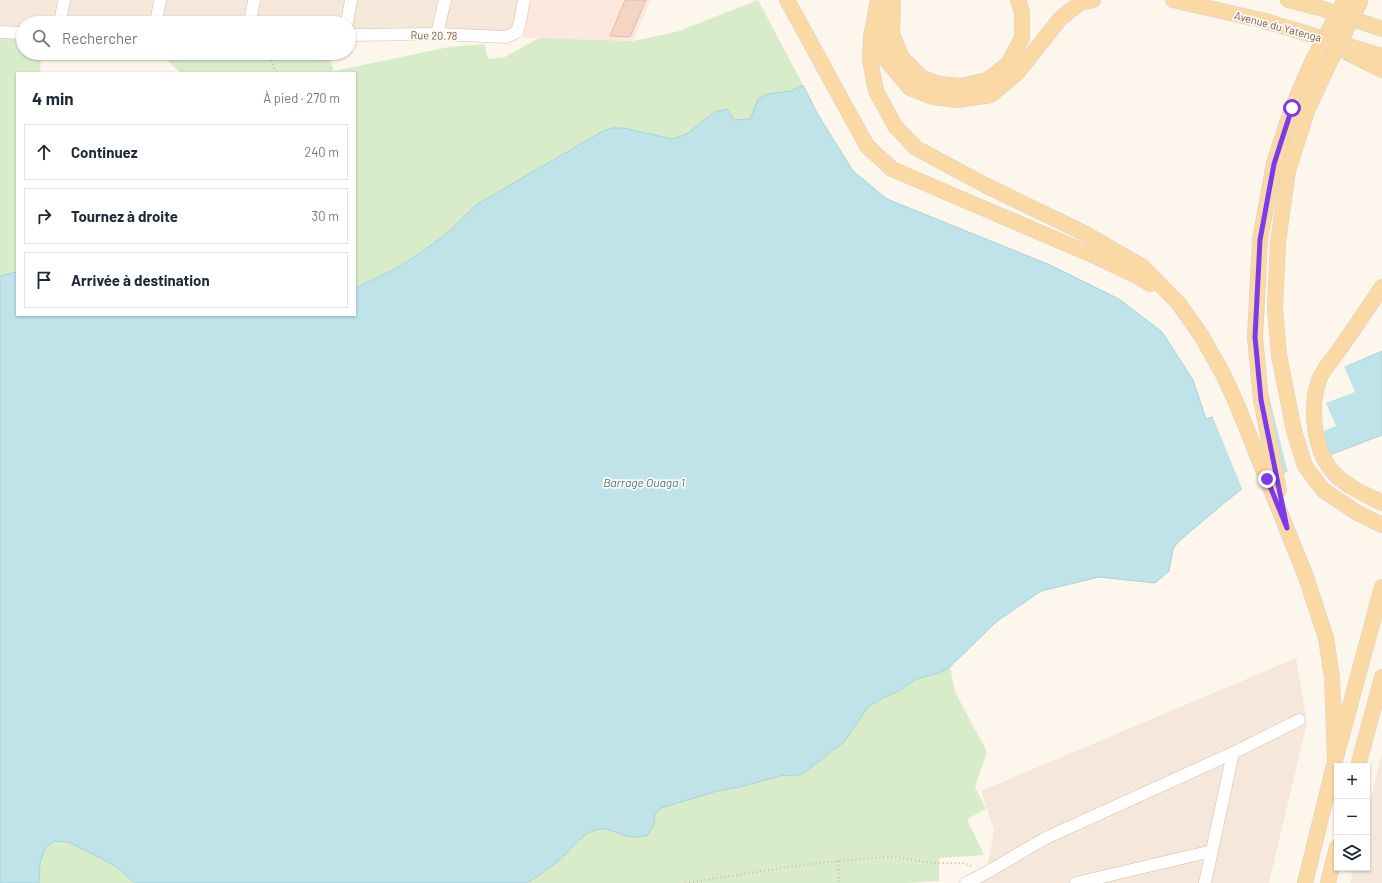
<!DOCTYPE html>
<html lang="fr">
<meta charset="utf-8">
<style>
body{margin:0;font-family:Barlow,sans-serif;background:#f6f6f7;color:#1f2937}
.controls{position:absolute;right:12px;bottom:12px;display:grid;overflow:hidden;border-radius:0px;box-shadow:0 1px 3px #0004}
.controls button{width:36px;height:36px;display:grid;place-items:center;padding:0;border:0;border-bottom:1px solid #e0e1e3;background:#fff;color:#1f2937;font:20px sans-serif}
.stop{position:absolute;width:12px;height:12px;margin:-9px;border:3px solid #7c3aed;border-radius:50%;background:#fff}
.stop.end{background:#7c3aed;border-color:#fff;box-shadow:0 1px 4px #0008}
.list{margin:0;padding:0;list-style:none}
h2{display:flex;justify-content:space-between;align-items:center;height:52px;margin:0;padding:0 16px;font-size:17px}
h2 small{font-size:13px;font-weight:400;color:#747a83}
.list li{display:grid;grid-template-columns:26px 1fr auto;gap:12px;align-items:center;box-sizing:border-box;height:56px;margin:0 8px 8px;padding:0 8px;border:1px solid #e0e1e3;border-radius:0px}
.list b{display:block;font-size:15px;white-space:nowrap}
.list em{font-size:13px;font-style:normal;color:#747a83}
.icon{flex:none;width:22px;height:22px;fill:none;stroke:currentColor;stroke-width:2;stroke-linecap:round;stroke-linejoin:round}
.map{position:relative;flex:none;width:1382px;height:883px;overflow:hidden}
.search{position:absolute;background:#fff;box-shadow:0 1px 3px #0004;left:16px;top:16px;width:340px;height:44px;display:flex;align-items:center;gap:10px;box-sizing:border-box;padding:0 14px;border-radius:22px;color:#747a83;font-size:15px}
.panel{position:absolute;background:#fff;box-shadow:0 1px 3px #0004;left:16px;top:72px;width:340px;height:244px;border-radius:0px}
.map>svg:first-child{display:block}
.residential{fill:#f5e8da}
.commercial{fill:#fde8e0}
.green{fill:#d8ecc9}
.water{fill:#bfe3e8;stroke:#a5d3da}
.pier{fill:#fdf6ec}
.building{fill:#f3d5c3;stroke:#e6bba3}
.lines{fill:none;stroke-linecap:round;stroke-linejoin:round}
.minor-casing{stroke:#d1beb0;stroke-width:13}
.major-casing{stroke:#dad1cd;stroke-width:16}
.path{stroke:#d9b8a5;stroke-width:2;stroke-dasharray:1 3;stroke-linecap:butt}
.minor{stroke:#fff;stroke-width:12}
.major{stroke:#fbd9a5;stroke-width:15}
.major-bridge-casing{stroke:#dad1cd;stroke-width:16;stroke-linecap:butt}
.major-bridge{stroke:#fbd9a5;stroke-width:15}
.route{stroke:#7c3aed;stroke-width:5}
.labels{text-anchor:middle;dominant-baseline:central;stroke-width:3.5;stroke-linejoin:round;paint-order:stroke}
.street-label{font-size:11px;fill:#7a5c4d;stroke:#fffaf3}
.water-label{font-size:12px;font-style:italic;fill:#437c86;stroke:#fffaf3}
</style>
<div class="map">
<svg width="1382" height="883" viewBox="0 0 1382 883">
<rect width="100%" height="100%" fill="#fdf6ec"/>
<g class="residential">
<path d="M0,0H520L514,35L349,33V23H23V30L0,29Z"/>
<path d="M1296,658L1307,723L1269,883H978L985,879L994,830L981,791Z"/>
<path d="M1382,753V883H1350L1354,868H1367V815Z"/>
</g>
<path class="commercial" d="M529,0H651L633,41L523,38Z"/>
<g class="green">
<path d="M758,0L803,85L791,91L767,94L750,119L734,120L726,109L714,112L687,134L672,139L624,128L519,181L476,205L444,236L401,266L355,288V73H181L164,58L169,53H341L330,59L334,71L449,47L484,44L488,59L505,57L539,38L633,41L676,32Z"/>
<path d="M0,36L23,38V53H43L41,56L40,73H17V272L0,276Z"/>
<path d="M950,667L955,692L987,752L975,787L986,809L967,819L984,855L939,858V881L907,883H526C536,878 555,864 564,856C575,845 583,832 600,829C609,828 618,834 626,836C634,838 640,837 648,835L654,824L655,814L661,808L717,791L740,787L784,775L793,776L802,774L844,742L868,707L885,697L899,691L916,679L939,673Z"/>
<path d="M55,841L68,842L95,855L115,866L135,883H39L40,863L45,848Z"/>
</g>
<path class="water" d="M803,85L817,113L853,171L887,199L1050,265L1119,299L1162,332L1193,380L1206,419L1228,412L1302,386L1382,351V435L1243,488L1224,503L1178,542L1173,549L1169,571L1155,583L1099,577L1041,591L996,622L950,667L939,673L916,679L899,691L885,697L868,707L844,742L802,774L793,776L784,775L740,787L717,791L661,808L655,814L654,824L648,835C640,837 634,838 627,836C618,834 609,828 600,829C583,832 575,845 564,856C555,864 536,878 526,883H135L115,866L95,855L68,842L55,841L45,848L40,863L39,883H0V276L17,272V315H355V288L401,266L444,236L476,205L603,131L612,128H624L672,139L687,134L714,112L727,109L734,120L750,119L758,99L767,94L791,91Z"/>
<g class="pier">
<path d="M1344,366L1355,392L1326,403L1336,426L1321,432L1330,457L1288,473L1269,396Z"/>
<path d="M1266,397L1281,476L1243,491L1212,415Z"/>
</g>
<path class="building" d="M625,0H646L630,37L610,36Z"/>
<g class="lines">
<defs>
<g id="minor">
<path d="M60,23L64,0"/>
<path d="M156,23L160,0"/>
<path d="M250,23L254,0"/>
<path d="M347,23L351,0"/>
<path d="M0,32L23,33"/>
<path d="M437,34L445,0"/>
<path d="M349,35L437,34L506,37L517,32L520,22L524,0"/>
<path d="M966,883C994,870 1020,852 1048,837L1233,753L1299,720"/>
<path d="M1076,883L1212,851"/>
<path d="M1205,883L1233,753"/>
</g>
<g id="major">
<path d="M787,0L867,146L892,169L1097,257L1137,276L1150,284"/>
<path d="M878,0L871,37L870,60L876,91L895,126L916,148L985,185L1084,233L1143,267L1179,304L1201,335L1223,374L1238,407L1306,577L1326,638L1332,677L1335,761"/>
<path d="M893,0L892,34L902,58L922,78L939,84L961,86L987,80L1008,64L1022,38V12L1018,0"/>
<path d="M1173,0L1265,21L1382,56"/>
<path d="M1288,0L1323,9L1382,29"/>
<path d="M880,19V35L886,60L910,88L933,97L957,100L991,95L1017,73L1060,19L1081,2L1093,0"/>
<path d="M1348,53L1382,70"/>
<path d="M1327,68L1307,111L1288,171L1278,242L1275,309L1279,355L1294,431L1305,466L1323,490L1356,512L1382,525"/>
<path d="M1382,287C1368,308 1354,329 1339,350C1334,358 1322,370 1319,380C1309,408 1314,453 1335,474C1347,487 1367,495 1382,503"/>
<path d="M1279,490L1261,400L1255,337L1260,240L1274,163L1292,108L1312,62"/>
<path d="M1358,766L1382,677"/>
<path d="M1305,883L1335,761L1382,587"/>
<path d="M1328,883L1337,847"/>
</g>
</defs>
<use href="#minor" class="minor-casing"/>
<use href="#major" class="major-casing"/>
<g class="path">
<path d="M268,53L276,73"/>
<path d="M838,861L839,883"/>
<path d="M685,883L801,865L838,861L885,857H896L932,863H964L973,867"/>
</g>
<use href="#minor" class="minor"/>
<use href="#major" class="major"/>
<defs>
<g id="major-bridge">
<path d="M1312,62L1345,0"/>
<path d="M1327,68L1361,0"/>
</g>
</defs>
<use href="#major-bridge" class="major-bridge-casing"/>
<use href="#major-bridge" class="major-bridge"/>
</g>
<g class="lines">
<path class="route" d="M1267,479L1287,528L1261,400L1255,337L1260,240L1274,164L1292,108"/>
</g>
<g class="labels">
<g class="street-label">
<text transform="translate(1278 26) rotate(15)">Avenue du Yatenga</text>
<text transform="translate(434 35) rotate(1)">Rue 20.78</text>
</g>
<g class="water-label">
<text x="644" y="482">Barrage Ouaga 1</text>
</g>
</g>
</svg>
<div class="controls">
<button>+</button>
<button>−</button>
<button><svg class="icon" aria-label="layers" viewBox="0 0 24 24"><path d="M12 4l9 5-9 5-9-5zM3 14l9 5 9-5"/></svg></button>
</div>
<div class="stop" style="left:1292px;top:108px"></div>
<div class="stop end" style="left:1267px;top:479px"></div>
<div class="search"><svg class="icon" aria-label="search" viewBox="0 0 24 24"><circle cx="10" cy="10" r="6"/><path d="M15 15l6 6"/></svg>Rechercher</div>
<section class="panel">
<h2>4 min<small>À pied · 270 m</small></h2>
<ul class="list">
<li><svg class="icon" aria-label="ahead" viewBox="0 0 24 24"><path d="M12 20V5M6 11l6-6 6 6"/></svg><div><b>Continuez</b></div><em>240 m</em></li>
<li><svg class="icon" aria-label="right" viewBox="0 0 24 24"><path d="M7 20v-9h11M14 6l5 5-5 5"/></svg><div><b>Tournez à droite</b></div><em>30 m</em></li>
<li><svg class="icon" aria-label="arrive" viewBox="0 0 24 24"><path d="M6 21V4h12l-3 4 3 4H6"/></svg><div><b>Arrivée à destination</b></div></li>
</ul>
</section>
</div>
